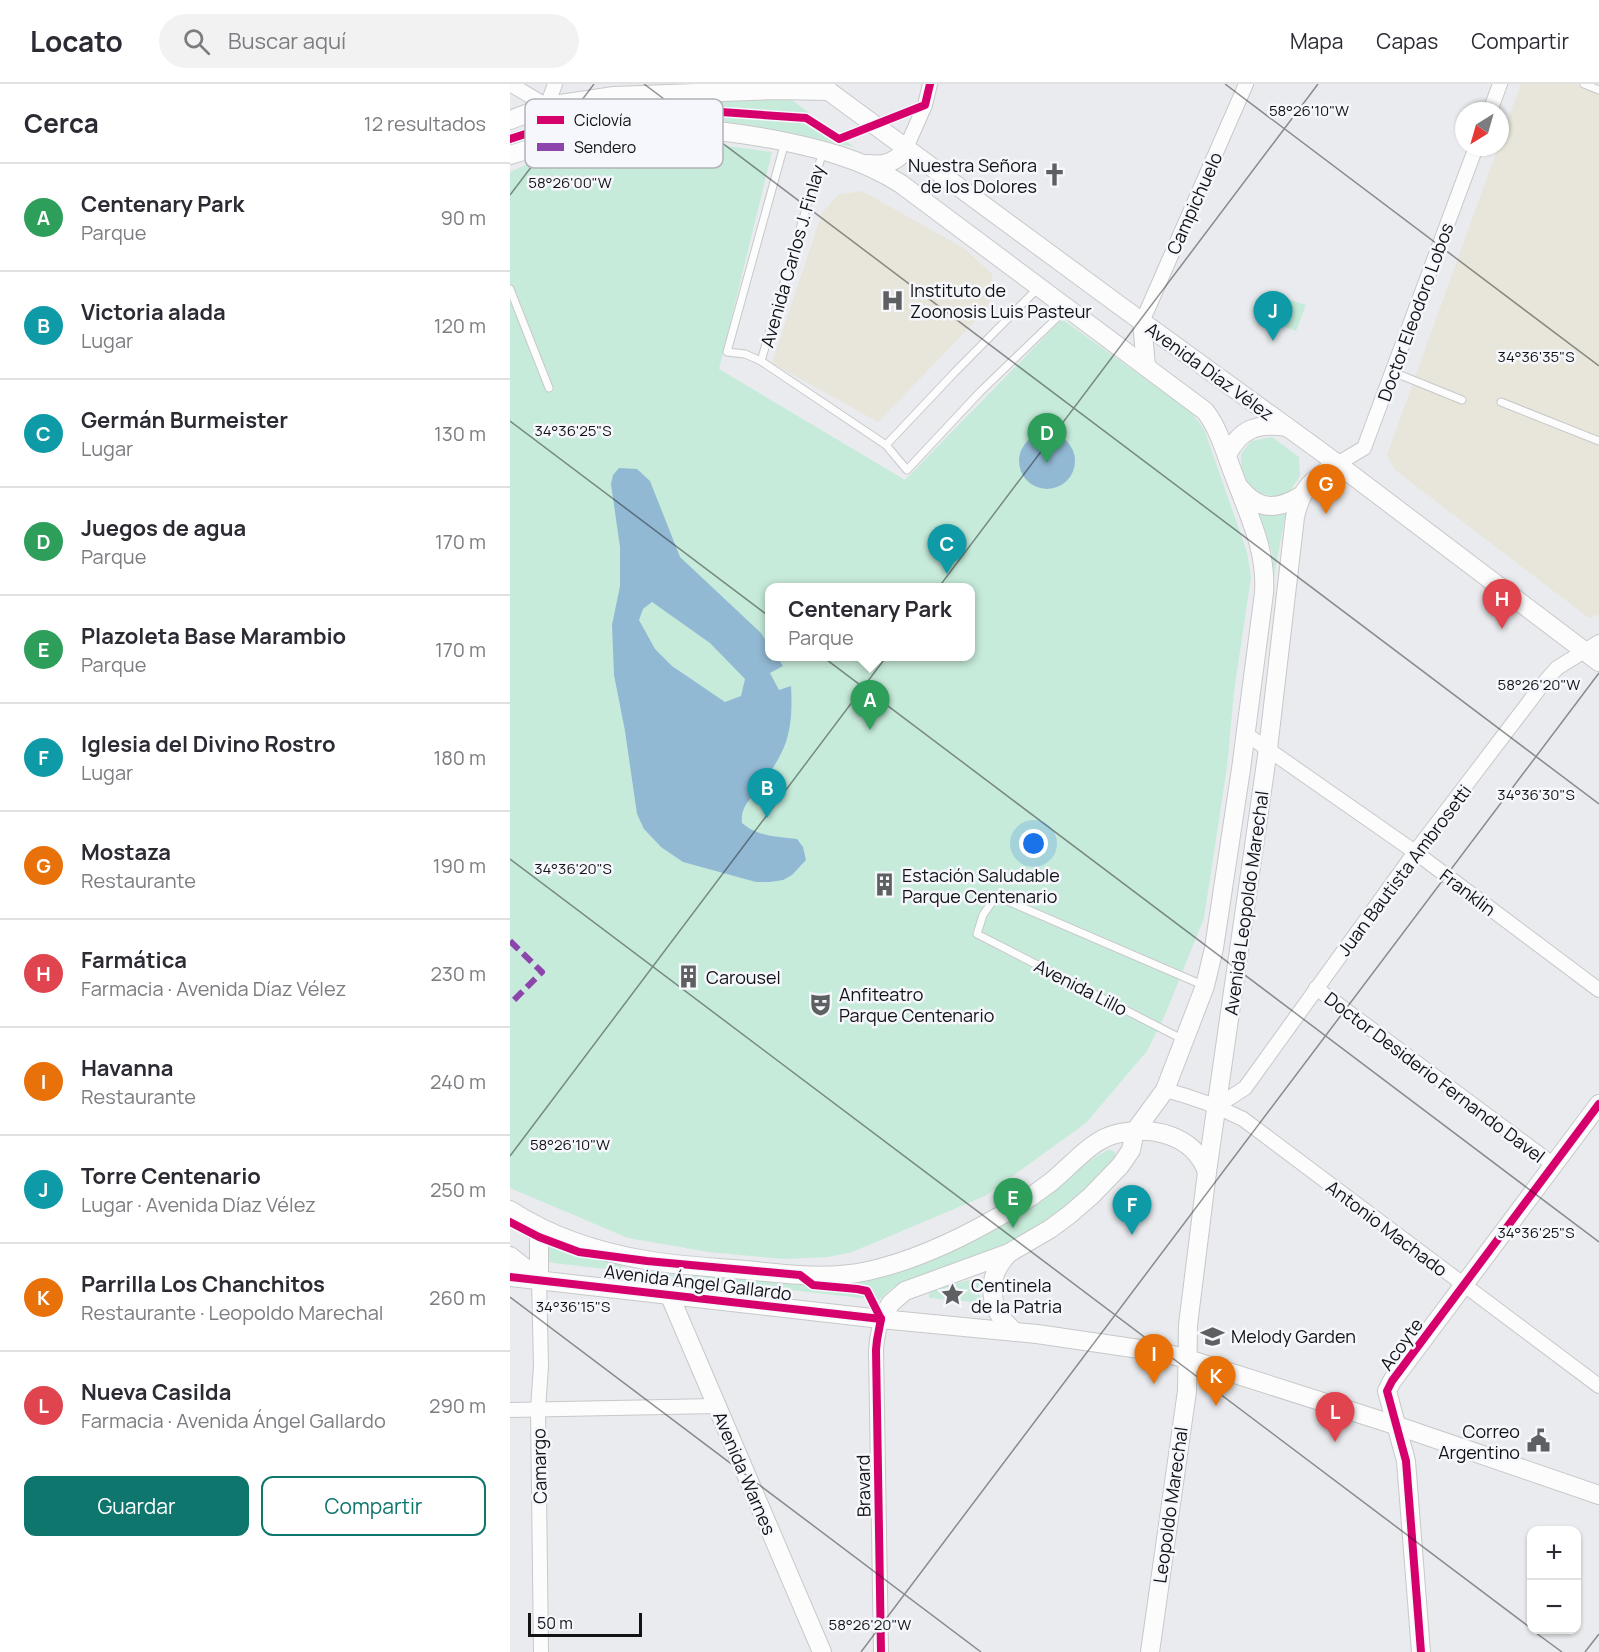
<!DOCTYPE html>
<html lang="es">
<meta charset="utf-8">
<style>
body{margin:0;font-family:Manrope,sans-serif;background:#f2f2f3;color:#2b2b33}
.controls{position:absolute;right:18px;bottom:18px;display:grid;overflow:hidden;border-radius:12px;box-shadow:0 2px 4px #0004}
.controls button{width:54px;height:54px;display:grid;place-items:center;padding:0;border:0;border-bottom:2px solid #e1e1e2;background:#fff;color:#2b2b33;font:30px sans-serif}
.compass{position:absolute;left:945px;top:18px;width:54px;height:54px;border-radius:50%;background:#fff;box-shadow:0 2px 4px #0004;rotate:217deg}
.scale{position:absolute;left:18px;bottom:15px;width:114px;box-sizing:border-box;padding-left:6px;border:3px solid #131315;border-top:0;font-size:16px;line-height:21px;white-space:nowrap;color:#131315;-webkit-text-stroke:4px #f5f7fd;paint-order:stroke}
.you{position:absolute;left:524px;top:760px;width:21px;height:21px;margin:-15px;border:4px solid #fff;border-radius:50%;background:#1a73e8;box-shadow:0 0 0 9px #1a73e833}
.badge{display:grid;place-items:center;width:39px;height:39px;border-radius:50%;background:#0f766e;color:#fff;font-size:20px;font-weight:700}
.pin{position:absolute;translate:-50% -50px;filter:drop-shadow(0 2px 3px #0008)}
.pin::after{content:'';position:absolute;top:32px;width:21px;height:18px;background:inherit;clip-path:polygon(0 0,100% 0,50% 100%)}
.popup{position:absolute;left:255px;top:499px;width:210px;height:78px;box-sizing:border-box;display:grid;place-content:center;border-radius:12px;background:#fff;filter:drop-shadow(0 2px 4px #0005);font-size:20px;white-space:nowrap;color:#7c7c81}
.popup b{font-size:22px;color:#2b2b33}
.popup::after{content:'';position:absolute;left:50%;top:100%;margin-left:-12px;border:12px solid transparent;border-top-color:#fff}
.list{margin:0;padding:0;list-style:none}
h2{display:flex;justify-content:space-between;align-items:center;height:78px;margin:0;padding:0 24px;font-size:26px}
h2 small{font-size:20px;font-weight:400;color:#7c7c81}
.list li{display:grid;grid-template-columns:39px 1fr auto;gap:18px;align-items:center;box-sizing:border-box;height:108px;padding:0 24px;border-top:2px solid #e1e1e2}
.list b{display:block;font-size:22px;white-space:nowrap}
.list p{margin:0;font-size:20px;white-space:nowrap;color:#7c7c81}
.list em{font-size:20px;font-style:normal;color:#7c7c81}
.actions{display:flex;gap:12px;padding:18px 24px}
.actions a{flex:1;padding:14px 0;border:2px solid #0f766e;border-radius:12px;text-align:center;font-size:21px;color:#0f766e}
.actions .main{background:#0f766e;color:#fff}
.icon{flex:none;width:33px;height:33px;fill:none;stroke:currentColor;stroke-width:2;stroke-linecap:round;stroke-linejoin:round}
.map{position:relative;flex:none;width:1089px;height:1568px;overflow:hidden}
header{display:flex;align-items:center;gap:36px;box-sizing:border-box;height:84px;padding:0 30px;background:#fff;border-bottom:2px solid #e1e1e2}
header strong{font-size:28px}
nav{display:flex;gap:33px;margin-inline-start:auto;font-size:21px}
.search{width:420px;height:54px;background:#f2f2f3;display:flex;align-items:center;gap:15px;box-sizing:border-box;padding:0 21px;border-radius:33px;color:#7c7c81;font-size:22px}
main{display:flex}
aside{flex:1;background:#fff}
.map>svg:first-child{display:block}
.medical{fill:#e8e5da}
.green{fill:#c7ebda;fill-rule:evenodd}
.water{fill:#92b9d4;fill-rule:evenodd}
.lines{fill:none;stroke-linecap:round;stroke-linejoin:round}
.lane-casing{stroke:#c7c8ca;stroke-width:9}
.street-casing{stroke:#c7c8ca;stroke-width:16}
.secondary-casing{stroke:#c7c8ca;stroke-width:20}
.lane{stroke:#fcfcfc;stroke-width:7}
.street{stroke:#fcfcfc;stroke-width:14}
.secondary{stroke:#fcfcfc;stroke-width:18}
.quiet{stroke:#8e44ad;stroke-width:6;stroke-dasharray:12 6;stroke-linecap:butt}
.cycleway-casing{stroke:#f5f7fd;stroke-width:11}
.cycleway{stroke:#d6006c;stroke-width:8}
.ticks{fill:none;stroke:#131315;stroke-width:1.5;stroke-opacity:0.45}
.labels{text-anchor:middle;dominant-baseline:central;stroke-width:5;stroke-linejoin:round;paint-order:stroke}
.poi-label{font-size:18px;fill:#131315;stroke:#f5f7fd;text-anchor:start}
.street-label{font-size:18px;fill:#131315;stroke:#f5f7fd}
.key{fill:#f5f7fd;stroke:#b1b3b7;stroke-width:1.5}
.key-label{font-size:16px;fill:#131315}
.ticks-label{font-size:15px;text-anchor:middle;fill:#131315;stroke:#f5f7fd;stroke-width:5;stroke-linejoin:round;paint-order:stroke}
</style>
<header>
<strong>Locato</strong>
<div class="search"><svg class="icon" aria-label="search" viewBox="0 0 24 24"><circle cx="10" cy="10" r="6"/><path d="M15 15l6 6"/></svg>Buscar aquí</div>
<nav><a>Mapa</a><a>Capas</a><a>Compartir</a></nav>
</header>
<main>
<aside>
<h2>Cerca<small>12 resultados</small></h2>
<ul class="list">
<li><span class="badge" style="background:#2e9e5b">A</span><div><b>Centenary Park</b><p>Parque</p></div><em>90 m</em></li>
<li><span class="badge" style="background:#0f9aa8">B</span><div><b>Victoria alada</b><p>Lugar</p></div><em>120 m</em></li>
<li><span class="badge" style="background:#0f9aa8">C</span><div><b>Germán Burmeister</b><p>Lugar</p></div><em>130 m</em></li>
<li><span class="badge" style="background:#2e9e5b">D</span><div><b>Juegos de agua</b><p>Parque</p></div><em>170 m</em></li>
<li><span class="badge" style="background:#2e9e5b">E</span><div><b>Plazoleta Base Marambio</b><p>Parque</p></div><em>170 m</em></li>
<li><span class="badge" style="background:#0f9aa8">F</span><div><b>Iglesia del Divino Rostro</b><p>Lugar</p></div><em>180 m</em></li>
<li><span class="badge" style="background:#e8710a">G</span><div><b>Mostaza</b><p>Restaurante</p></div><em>190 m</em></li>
<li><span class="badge" style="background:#e0444e">H</span><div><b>Farmática</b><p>Farmacia · Avenida Díaz Vélez</p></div><em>230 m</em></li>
<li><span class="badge" style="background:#e8710a">I</span><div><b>Havanna</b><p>Restaurante</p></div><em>240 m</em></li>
<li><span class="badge" style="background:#0f9aa8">J</span><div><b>Torre Centenario</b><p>Lugar · Avenida Díaz Vélez</p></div><em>250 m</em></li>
<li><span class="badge" style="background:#e8710a">K</span><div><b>Parrilla Los Chanchitos</b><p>Restaurante · Leopoldo Marechal</p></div><em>260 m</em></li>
<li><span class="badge" style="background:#e0444e">L</span><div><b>Nueva Casilda</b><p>Farmacia · Avenida Ángel Gallardo</p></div><em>290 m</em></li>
</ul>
<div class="actions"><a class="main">Guardar</a><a>Compartir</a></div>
</aside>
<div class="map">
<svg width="1089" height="1568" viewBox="0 0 1089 1568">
<rect width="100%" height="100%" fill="#e9ebee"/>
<g class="medical">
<path d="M1011,0H1069L1089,8V530L1079,534L885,386L877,371L988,63H990V57Z"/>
<path d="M352,107L455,165L482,190L484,206L476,226L368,338L262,279L312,129L328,111Z"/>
</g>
<g class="green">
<path d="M263,13L282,16L344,63C275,48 205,31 134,33C110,34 87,39 65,45L53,39L59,27L125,18Z"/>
<path d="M114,56L217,62L262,68L209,285L395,396L552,235L681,328L694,345L737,468L741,493L724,608L717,683L694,834L655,931L637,967L576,1039L475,1112L342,1168L318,1173L274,1175L199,1168L118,1154L0,1104V88L34,73ZM260,504H460V572H260Z"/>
<path d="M761,210L796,221L786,247L751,234Z"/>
<path d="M762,353L789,373L790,392L780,407L766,413L750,409L738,400L731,383V370L741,357Z"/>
<path d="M776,428L764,492L762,468L749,429Z"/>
<path d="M599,1065L605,1068V1074L593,1090L542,1133L509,1154L382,1204L369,1216L43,1179L38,1177L36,1157L121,1185L293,1201L350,1196L539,1110L581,1076Z"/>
<path d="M470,1193L468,1207L474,1219L419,1214V1207Z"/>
</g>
<g class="water">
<circle cx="537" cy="377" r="28"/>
<path d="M109,384L127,385L140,397L170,473L251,549L259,562L260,572L267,573L273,582L260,589L269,606L281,602C282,621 282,639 276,658C272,670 263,684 256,695C246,711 230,719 232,739C248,753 267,752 287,755L293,763L296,776L282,791L273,796L260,798H246L173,778L151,763L134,745L127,730L115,647L104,591L102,541L110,502V463L101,400L103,391ZM142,518L200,559L235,595L231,612L215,618L162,582L145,565L129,536L133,525Z"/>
</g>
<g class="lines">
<defs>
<g id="lane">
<path d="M1074,0L1089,6"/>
<path d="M275,58L217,268L235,270L251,277L376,361L397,386L470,308L556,225"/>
<path d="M0,205L39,304"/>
<path d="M251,277L313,67"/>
<path d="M883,288L952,316"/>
<path d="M991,318L1089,357"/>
<path d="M376,361L445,288L528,204"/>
<path d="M672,955L467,850L473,831L486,812L695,902"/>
</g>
<g id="street">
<path d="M0,0L37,22"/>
<path d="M980,27L990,0"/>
<path d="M44,58L37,22L45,0"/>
<path d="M396,64L415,21L420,0"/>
<path d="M632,238L736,0"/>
<path d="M827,380L854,364L966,63"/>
<path d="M736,650L905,768L1089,906"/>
<path d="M806,904L1044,1081"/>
<path d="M655,1006C683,1013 707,1022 733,1035L1089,1302"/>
<path d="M707,1022L735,1004L905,768L1032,601L1047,584L1089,558"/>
<path d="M29,1195L31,1282L28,1325L31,1568"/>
<path d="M0,1326L206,1322"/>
<path d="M371,1568L366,1266L367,1256L371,1235"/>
</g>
<g id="secondary">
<path d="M309,0L609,221L813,369L1089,578"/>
<path d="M0,36L37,22L104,12L268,6L319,7"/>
<path d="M0,71C29,62 59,53 89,48C146,38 205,45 262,55C307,64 351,74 391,100L695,327C710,346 716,372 725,394C739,432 757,467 754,509L731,685L704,864L695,902L655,1006L625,1047L621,1066L610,1082L581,1112L559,1131L540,1145L499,1169L395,1207L381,1219L371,1235"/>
<path d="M357,80C373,82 387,79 396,64"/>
<path d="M632,238L636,282"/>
<path d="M717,371C731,344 747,339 777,343"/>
<path d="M731,405C749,428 770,425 792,411"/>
<path d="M0,1126C41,1153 88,1168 136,1176C168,1182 203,1183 235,1186C276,1190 317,1196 358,1187C403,1177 448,1156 488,1133C506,1123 524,1111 541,1098C560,1083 582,1055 606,1050C642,1041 684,1051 697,1088"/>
<path d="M29,1143V1195"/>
<path d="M499,1169C474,1194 478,1226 505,1248"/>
<path d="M0,1172L29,1195"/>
<path d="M0,1193L371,1235L527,1250L650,1268L678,1275L888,1342L1089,1411"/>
<path d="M159,1210L312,1568"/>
<path d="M640,1568L677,1307L678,1241L697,1088L758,665L785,433C791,404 803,395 827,380"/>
<path d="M911,1568L896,1377L877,1307L882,1297L1089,1020"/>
</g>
</defs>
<use href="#lane" class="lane-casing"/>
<use href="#street" class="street-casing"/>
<use href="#secondary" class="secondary-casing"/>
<use href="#lane" class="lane"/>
<use href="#street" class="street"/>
<use href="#secondary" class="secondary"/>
<path class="quiet" d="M0,857L32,888L0,920"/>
<defs>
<g id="cycleway">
<path d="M0,55L40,42L87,30L154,24L296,34L329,55L415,21L420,0"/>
<path d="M0,1138L29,1153L69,1168L137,1177L290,1191L303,1201L347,1205L357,1207L371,1235"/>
<path d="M0,1193L371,1235"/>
<path d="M371,1568L366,1266L367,1256L371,1235"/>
<path d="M911,1568L896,1377L877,1307L882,1297L1089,1020"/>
</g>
</defs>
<use href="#cycleway" class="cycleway-casing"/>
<use href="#cycleway" class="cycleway"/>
</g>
<path class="ticks" d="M134,0L1089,720M715,0L1089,282M0,111L84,0M0,337L1089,1158M0,775L1022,1545M0,1072L808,0M0,1213L471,1568M1022,1546L1052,1568M351,1568L1089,589M1075,1568L1089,1550"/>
<defs>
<symbol id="church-bare" viewBox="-9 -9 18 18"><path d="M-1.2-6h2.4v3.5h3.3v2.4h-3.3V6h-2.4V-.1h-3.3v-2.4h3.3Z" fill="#5e5f61" stroke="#f5f7fd" stroke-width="2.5" paint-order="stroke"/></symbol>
<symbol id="hospital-bare" viewBox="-9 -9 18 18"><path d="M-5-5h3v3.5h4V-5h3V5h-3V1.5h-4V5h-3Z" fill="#5e5f61" stroke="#f5f7fd" stroke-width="2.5" paint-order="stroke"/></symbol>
<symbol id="building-bare" viewBox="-9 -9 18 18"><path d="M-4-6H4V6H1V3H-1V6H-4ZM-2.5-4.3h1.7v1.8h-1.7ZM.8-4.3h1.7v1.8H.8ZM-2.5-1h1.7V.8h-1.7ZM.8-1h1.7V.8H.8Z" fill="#5e5f61" stroke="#f5f7fd" stroke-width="2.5" paint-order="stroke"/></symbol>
<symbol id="theatre-bare" viewBox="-9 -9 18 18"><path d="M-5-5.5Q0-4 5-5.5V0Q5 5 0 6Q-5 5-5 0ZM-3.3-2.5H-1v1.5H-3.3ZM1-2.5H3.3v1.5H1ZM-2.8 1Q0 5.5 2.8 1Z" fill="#5e5f61" stroke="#f5f7fd" stroke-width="2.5" paint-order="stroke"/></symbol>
<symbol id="sight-bare" viewBox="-9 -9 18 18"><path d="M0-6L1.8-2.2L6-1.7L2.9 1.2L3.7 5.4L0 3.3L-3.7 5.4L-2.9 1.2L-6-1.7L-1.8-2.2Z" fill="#5e5f61" stroke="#f5f7fd" stroke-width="2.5" paint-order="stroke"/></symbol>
<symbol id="school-bare" viewBox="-9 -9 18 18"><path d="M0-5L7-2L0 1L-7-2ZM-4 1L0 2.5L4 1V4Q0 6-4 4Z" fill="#5e5f61" stroke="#f5f7fd" stroke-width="2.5" paint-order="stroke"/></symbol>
<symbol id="civic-bare" viewBox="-9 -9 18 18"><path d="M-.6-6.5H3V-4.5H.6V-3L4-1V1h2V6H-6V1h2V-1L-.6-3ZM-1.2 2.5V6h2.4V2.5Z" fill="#5e5f61" stroke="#f5f7fd" stroke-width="2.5" paint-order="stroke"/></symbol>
</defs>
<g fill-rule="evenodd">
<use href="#church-bare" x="528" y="74" width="33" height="33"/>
<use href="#hospital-bare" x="366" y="200" width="33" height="33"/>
<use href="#building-bare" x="358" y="784" width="33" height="33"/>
<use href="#building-bare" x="162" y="876" width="33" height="33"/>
<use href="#theatre-bare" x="294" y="904" width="33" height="33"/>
<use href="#sight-bare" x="426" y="1194" width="33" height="33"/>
<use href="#school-bare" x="686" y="1236" width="33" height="33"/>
<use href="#civic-bare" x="1012" y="1340" width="33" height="33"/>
</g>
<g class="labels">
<g class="poi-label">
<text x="527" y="81" text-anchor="end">Nuestra Señora<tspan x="527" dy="21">de los Dolores</tspan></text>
<text x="400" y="206">Instituto de<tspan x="400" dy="21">Zoonosis Luis Pasteur</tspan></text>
<text x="392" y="791">Estación Saludable<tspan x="392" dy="21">Parque Centenario</tspan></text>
<text x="196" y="893">Carousel</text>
<text x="329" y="910">Anfiteatro<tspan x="329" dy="21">Parque Centenario</tspan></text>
<text x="461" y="1201">Centinela<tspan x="461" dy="21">de la Patria</tspan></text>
<text x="721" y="1252">Melody Garden</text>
<text x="1010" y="1347" text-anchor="end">Correo<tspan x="1010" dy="21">Argentino</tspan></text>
</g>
<g class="street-label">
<text transform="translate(684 119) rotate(-66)">Campichuelo</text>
<text transform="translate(282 172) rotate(-74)">Avenida Carlos J. Finlay</text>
<text transform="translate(905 228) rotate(-70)">Doctor Eleodoro Lobos</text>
<text transform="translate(700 287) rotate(36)">Avenida Díaz Vélez</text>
<text transform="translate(894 786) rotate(-53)">Juan Bautista Ambrosetti</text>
<text transform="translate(958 808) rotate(37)">Franklin</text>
<text transform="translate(736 819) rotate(-82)">Avenida Leopoldo Marechal</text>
<text transform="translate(571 903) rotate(27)">Avenida Lillo</text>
<text transform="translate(925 993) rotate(37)">Doctor Desiderio Fernando Davel</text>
<text transform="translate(877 1144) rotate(37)">Antonio Machado</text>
<text transform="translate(188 1198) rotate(7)">Avenida Ángel Gallardo</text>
<text transform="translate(891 1260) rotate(-54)">Acoyte</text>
<text transform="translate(29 1382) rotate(-91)">Camargo</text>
<text transform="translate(235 1389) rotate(67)">Avenida Warnes</text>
<text transform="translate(353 1402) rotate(-91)">Bravard</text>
<text transform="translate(660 1421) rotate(-82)">Leopoldo Marechal</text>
</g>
</g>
<rect x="15" y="15" width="198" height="69" rx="9" class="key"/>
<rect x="27" y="32" width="27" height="8" fill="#d6006c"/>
<rect x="27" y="59" width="27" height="8" fill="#8e44ad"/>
<g class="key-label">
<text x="64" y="42">Ciclovía</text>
<text x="64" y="69">Sendero</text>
</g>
<g class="ticks-label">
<text x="799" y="32">58°26'10"W</text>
<text x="60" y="104">58°26'00"W</text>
<text x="1026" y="278">34°36'35"S</text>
<text x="63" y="352">34°36'25"S</text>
<text x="1029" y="606">58°26'20"W</text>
<text x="1026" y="716">34°36'30"S</text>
<text x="63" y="790">34°36'20"S</text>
<text x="60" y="1066">58°26'10"W</text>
<text x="1026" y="1154">34°36'25"S</text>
<text x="63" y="1228">34°36'15"S</text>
<text x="360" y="1546">58°26'20"W</text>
</g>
</svg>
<div class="controls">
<button>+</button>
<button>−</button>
</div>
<svg class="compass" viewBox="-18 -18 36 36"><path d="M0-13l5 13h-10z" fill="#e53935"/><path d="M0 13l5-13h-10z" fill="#7c7c81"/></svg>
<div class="scale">50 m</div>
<div class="you"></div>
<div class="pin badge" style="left:360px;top:646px;background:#2e9e5b">A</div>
<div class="popup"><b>Centenary Park</b>Parque</div>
<div class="pin badge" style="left:257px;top:734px;background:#0f9aa8">B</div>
<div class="pin badge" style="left:437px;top:490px;background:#0f9aa8">C</div>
<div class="pin badge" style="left:537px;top:379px;background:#2e9e5b">D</div>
<div class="pin badge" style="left:503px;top:1144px;background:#2e9e5b">E</div>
<div class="pin badge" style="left:622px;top:1151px;background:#0f9aa8">F</div>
<div class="pin badge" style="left:816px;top:430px;background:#e8710a">G</div>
<div class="pin badge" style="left:992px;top:545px;background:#e0444e">H</div>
<div class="pin badge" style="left:644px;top:1300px;background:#e8710a">I</div>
<div class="pin badge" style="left:763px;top:257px;background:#0f9aa8">J</div>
<div class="pin badge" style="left:706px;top:1322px;background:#e8710a">K</div>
<div class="pin badge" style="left:825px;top:1358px;background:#e0444e">L</div>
</div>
</main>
